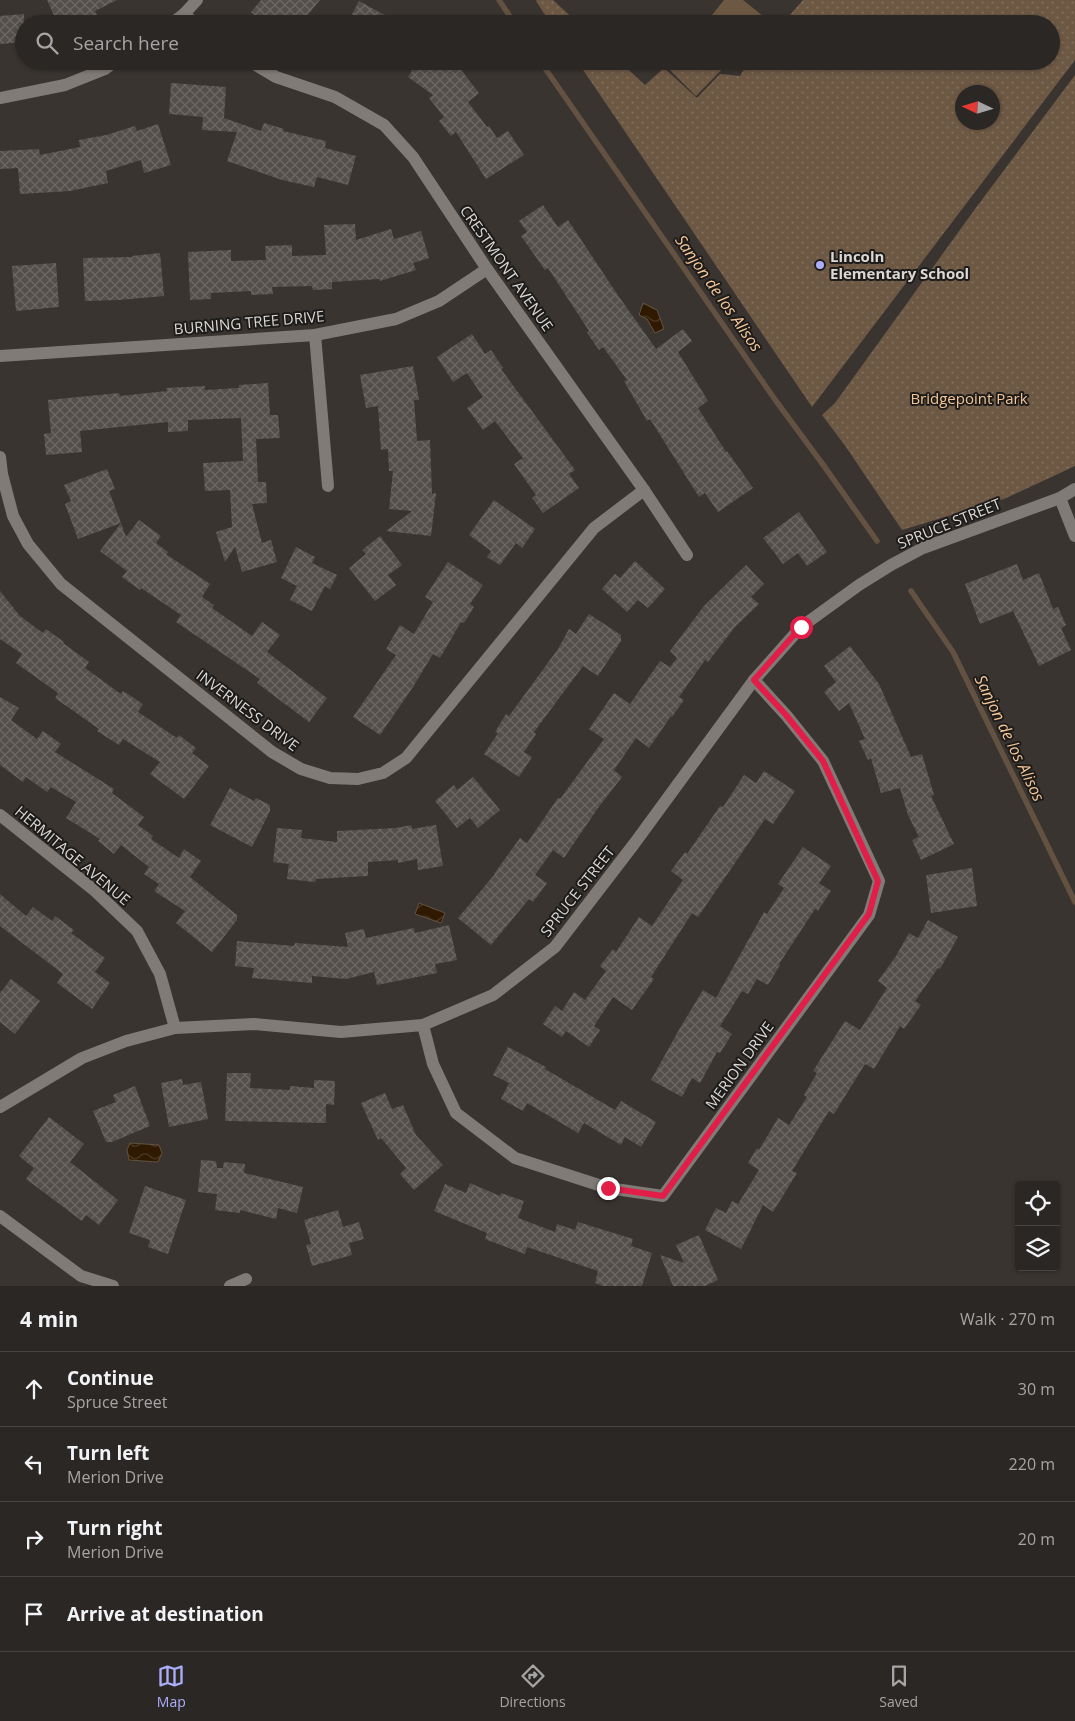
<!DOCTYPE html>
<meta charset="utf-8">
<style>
body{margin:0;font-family:"Open Sans",sans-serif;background:#332f2c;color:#f1f3f6}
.controls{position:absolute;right:15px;bottom:15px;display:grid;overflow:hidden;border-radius:5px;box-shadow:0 1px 4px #0004}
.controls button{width:45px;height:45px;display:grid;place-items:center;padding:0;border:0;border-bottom:1px solid #474441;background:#2b2724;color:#f1f3f6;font:25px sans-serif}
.compass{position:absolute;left:955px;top:85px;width:45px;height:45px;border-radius:50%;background:#2b2724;box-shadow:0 1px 4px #0004;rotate:274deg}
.stop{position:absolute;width:15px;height:15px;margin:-11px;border:4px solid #e11d48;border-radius:50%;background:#fff}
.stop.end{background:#e11d48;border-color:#fff;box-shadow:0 1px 5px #0008}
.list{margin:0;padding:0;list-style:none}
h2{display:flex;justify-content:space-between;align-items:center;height:65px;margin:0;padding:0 20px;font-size:21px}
h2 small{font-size:16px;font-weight:400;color:#a6a5a6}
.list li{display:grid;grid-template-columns:32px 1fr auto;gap:15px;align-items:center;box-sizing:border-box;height:75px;padding:0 20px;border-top:1px solid #474441}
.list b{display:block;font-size:19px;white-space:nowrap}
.list p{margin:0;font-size:16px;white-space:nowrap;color:#a6a5a6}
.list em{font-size:16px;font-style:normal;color:#a6a5a6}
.icon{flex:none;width:28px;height:28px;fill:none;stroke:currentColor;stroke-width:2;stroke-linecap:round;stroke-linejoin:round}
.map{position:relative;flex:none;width:1075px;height:1286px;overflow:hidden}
.search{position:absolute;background:#2b2724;box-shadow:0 1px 4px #0004;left:15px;right:15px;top:15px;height:55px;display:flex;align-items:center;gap:12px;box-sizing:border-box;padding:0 18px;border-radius:28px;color:#a6a5a6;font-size:19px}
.sheet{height:365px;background:#2b2724}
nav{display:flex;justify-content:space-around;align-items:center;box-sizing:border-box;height:70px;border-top:1px solid #474441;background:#2b2724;font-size:14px;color:#a6a5a6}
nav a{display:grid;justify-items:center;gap:2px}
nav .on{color:#adaefb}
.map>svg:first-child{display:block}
.grass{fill:url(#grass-dots);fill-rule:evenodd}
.garden{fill:#6d5844}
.water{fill:url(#water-waves);stroke:#635241}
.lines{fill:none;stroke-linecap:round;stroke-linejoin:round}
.stream{stroke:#635241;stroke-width:5.5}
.building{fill:url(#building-cross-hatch)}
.street{stroke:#807b76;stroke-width:12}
.route{stroke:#e11d48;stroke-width:6}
.poi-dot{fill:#adaefb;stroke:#1e1c1a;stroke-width:2}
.labels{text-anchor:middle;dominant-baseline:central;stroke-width:4;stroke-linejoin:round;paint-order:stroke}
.poi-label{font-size:15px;font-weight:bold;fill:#dbd8d5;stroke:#1e1c1a;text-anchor:start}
.street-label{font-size:15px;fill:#dbd8d5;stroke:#1e1c1a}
.park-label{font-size:15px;fill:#f4c697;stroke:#1e1c1a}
.water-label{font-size:16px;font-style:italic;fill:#f6c899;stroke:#1e1c1a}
</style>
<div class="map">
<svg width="1075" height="1286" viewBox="0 0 1075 1286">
<defs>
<pattern id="grass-dots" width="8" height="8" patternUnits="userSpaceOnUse" patternTransform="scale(1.25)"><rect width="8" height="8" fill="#6d5844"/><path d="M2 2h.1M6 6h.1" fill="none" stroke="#816f5e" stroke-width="1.8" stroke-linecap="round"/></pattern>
<pattern id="water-waves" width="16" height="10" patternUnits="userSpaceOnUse" patternTransform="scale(1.25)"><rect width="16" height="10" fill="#2f1901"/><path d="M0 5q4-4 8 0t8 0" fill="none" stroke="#4d3a25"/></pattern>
<pattern id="building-cross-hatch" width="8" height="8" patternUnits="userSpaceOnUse" patternTransform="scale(1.25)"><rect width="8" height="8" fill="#544f4b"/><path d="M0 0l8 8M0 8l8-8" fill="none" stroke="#6c6864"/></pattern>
</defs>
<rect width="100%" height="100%" fill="#393430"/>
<g class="grass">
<path d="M537,0H553L579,24H551L536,1Z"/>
<path d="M803,0H1075V60L812,407L577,61H619L645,85L664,68L697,98L720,74L740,76L749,61H1051V24H782ZM962,92H992V122H962Z"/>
<path d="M669,61H728L729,62L696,96L665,65Z"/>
<path d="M1075,75V466L1004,499L902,530L846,447L822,415L835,403L975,209Z"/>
</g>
<path class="garden" d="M724,0H743L773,24H713L708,20Z"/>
<g class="water">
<path d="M643,303L657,310L664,329L655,333L647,319L639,315Z"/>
<path d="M419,903L445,913L441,923L415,914Z"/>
<path d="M130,1143L159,1145L162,1153L158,1162L129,1160L127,1150Z"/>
</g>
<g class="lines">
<g class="stream">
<path d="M499,0L515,24"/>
<path d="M540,61L776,401L824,466L877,541"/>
<path d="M911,591L953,652L1075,902"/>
</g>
</g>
<g class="building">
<path d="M47,0H117L95,11L99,19L90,24H58Z"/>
<path d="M261,0H320L300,24H264L251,12Z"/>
<path d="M359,1L401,24H347Z"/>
<path d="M24,14V42L0,44V16Z"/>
<path d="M398,61H454L479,93L468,102L487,127L489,126L497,138L508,131L524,155L486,179L456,132L451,136L439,121L444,117L429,98L433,95L408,77L412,71Z"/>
<path d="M171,83L226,87L224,118L261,131L264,123L284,129L283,131L326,141L325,148L356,156L348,185L317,177L314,187L282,180L227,161L237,132L202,130L203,117L169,114Z"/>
<path d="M158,124L171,165L144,173L141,160L106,171L108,183L70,191L20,194L18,168L0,169V151L39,149L40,155L80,147L79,140L106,135L135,126L137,131Z"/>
<path d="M543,205L558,227L568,220L617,294L656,349L683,329L692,341L678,352L708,401L698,408L726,452L727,451L753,488L718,512L705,493L699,497L650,419L647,421L624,381L627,380L603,347L599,350L587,333L589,331L548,268L545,270L521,236L527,232L519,221Z"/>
<path d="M355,224L356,240L391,229L394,239L421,231L429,258L413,263L416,270L380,281V279L332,282V289L313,290L312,286L272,287L273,294L251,295V291L211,293V299L190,300L188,252L231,250V261L266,260L265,246L292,245V256L326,255L324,225Z"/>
<path d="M160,253L164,296L119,300L85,301L83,258L133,257L132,256Z"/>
<path d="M56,263L59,307L16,311L12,266Z"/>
<path d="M472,334L485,354L491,350L503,368L501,369L575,470L569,474L579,488L543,513L532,498L536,495L514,464L523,458L495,421L483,430L467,408L483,397L467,373L453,382L437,357Z"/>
<path d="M413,366L419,400H414L417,441L430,440L432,494L436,493L431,536L386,531L412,511L389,509L393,471H389L388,449L381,450L378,406L366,408L360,375Z"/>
<path d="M268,383L270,415H278L280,438L256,439L258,482H266L267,503L252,504L262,543L271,540L277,562L242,572L235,547L225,562L216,532L232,527L230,490L205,491L203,463L243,461L241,418L188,420V431L168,432V422L80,431L82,452L46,455L44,434L51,433L48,400L119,393L120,396L167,391L166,388L205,386V390L239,388V385Z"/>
<path d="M107,469L115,489L109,491L121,523L78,539L65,504L71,501L64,485Z"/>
<path d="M494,500L535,529L522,548L516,543L500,565L487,557L491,551L469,535Z"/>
<path d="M799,512L827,552L807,566L798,553L783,564L763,538Z"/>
<path d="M139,520L161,536L156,543L168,552L166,554L210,584L202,597L214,605L212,608L252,636L262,622L280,635L267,652L327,698L309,722L257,683L260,679L176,622L181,615L141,588L140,590L122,577L127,571L100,551L121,523L126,537Z"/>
<path d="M380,536L402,565L388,575L396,585L375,601L349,568L366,554L362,550Z"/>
<path d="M296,547L315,557L312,563L337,575L330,589L325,586L312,611L290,600L297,586L281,578Z"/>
<path d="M635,561L665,589L648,608L638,600L627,612L602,589L615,574L620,578Z"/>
<path d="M448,562L483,585L470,604L474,607L464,623L461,622L440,658L433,654L413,687L380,735L353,717L396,655L386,649L400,625L414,634L433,602L425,597Z"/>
<path d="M1017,564L1023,580L1039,573L1053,609L1058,607L1066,625L1061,628L1071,650L1039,666L1013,611L980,624L965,584Z"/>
<path d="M746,565L764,584L751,597L759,604L735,627L708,662L705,660L679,697L684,700L672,717L671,716L649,748L636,738L614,770L622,777L598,808L564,858L553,850L535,875L547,883L533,902L529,899L491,945L458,918L495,874H494L520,838L527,843L558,798L560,799L604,739L589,729L614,693L630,704L660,661L670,667L677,658L670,651L704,606Z"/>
<path d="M0,591L20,616L43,633L46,629L64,642L63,643L89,662L85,668L121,694L123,691L143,704L138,712L177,738L179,735L196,748L192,753L209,766L184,799L150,774L160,762L123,739L119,745L97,731L99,729L55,698L58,693L16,663L22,654L0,639Z"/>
<path d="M589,614L621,635V641L598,676L583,666L534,732L536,734L524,752L532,757L519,777L484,754L498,733L495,732L506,714L509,716L558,649L569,629L576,634Z"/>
<path d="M850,646L879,684L911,757L922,754L934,795L931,796L954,844L921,860L912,840L919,837L908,815L900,788L881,793L871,758L868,760L859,741L865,739L849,703L839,711L824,692L836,682L824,666Z"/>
<path d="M0,697L19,708L11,720L37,739L43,731L61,744L55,752L114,789L112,793L144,817L138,825L153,836L151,839L179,858L184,849L201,861L190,877L237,915V920L212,952L176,923L185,911L154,891L159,884L144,874L149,867L121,845L114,854L98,841L100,839L66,818L76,802L51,787L47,792L26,777L23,782L0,765Z"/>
<path d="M764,771L795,791L773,824L765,819L698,917L692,913L651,977L654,979L632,1010L613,997L594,1026L600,1030L589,1047L566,1031L562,1037L543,1024L555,1006L562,1011L574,992L585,1000L606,971L600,966L613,949L616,952L639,917L652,926L683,880L671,871L685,852L687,854L720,806L723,807L744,775L756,783Z"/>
<path d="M473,777L500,810L478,828L470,818L457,828L435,801L454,785L457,790Z"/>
<path d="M230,788L254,801L256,798L270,805V811L252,847L210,825Z"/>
<path d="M411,825L412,829L436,825L443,866L418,870L417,859L398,863V860L368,862V876L316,879L315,882L287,879L289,864L273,862L277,828L302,830L301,838L337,842V831L396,828Z"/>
<path d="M803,847L831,866L819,883L831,891L818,911L815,909L779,964L780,965L768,985L757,979L748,994L742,991L720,1026L732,1034L720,1053L717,1052L700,1083L692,1078L682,1097L651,1080L680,1028L703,990L716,998L764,912L767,914L784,888L778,884Z"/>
<path d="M972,868L977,906L931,913L926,875Z"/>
<path d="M0,894L26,916L33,907L52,921L55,916L74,930L71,933L105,958L95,972L110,983L92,1009L57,983L63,974L0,926Z"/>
<path d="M928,920L958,937L940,969L938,968L915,1001L921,1005L904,1029L900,1026L874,1069L865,1064L834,1114L829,1111L792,1171L797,1173L773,1212L763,1205L741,1249L705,1230L716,1208L726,1213L732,1201L738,1204L759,1170L748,1163L757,1148L759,1150L778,1118L789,1125L807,1097L804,1095L817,1073L813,1071L845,1021L860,1030L887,988L878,981L896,956L909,933L918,938Z"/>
<path d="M449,925L457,960L435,964L437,973L377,985L374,972L346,979L312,976V983L252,978L254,968L235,966L237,941L294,946L295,943L348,947L345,933L364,929L366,938L414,928L415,933Z"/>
<path d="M11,979L40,1001L15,1034L0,1022V993Z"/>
<path d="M508,1047L546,1067L545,1069L615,1110L621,1101L656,1122L641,1147L625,1137L621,1145L584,1123L578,1133L527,1103L523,1111L501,1099L509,1083L493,1075Z"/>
<path d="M227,1073H251L250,1088L290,1090V1086L314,1088V1080L335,1081L334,1105L326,1104V1123L225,1121Z"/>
<path d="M182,1079L183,1085L201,1082L208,1119L169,1127L161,1083Z"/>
<path d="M135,1086L150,1126L112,1142H106L93,1111L116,1102L113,1095Z"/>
<path d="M385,1093L392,1109L403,1105L416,1135L443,1165L414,1190L400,1174L406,1168L381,1138L378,1140L361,1103Z"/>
<path d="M49,1117L84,1144L70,1162L118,1200L99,1225L86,1215L82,1221L26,1179L34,1168L19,1156Z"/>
<path d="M201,1160L216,1161L217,1168H223L224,1162L245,1164L244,1173L303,1187L297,1213L278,1208L276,1219L240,1210V1213L215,1210L217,1194L198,1192Z"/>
<path d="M470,1183L500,1196L501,1193L524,1201L518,1218L555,1232L557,1224L575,1230L578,1222L633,1239L631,1246L652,1253L642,1286H603L595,1283L598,1271L527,1247L525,1254L485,1239L487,1233L434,1211L445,1184L466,1193Z"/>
<path d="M145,1186L186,1200L168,1254L148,1247L150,1240L129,1233Z"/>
<path d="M338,1210L343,1227L359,1222L364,1239L349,1243L352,1255L312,1266L306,1245L311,1244L304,1220Z"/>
<path d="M699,1235L718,1280L705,1286H673L660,1255L684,1263L676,1245Z"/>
</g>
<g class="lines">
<g class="street">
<path d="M184,14L196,24"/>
<path d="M171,24L184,14L197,0"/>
<path d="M249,61L276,77L335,97L384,125L413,157L487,269L644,490L687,555"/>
<path d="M0,98L65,85L105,69L116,61"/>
<path d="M315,335L328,486"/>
<path d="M0,356L315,335L396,319L439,301L487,269"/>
<path d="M0,457L2,474L13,516L28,544L61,584L272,752L301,769L330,778L358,779L383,773L406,758L594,528L644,490"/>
<path d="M1060,498L1075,536"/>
<path d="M0,815L94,890L137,931L160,974L175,1028"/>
<path d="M423,1025L433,1064L456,1113L515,1158L608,1188L663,1196L869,915L879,881L823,761L786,715L754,680"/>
<path d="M0,1107L82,1058L126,1041L175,1028L254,1024L341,1032L423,1025L493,995L555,947L634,844L754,680L801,627L859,585L891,565L923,548L1060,498L1075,489"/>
<path d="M0,1216L81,1276L113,1286"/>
<path d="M230,1286L246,1279"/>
</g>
</g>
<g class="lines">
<path class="route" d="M608,1188L663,1196L869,914L878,881L823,761L786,715L754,680L801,627"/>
</g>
<circle class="poi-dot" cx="820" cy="265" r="5"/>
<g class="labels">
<g class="poi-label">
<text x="830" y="256">Lincoln<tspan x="830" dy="17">Elementary School</tspan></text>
</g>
<g class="street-label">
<text transform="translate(507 268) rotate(55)">CRESTMONT AVENUE</text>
<text transform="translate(249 322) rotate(-5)">BURNING TREE DRIVE</text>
<text transform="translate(949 523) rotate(-22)">SPRUCE STREET</text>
<text transform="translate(248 710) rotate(37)">INVERNESS DRIVE</text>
<text transform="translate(73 855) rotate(40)">HERMITAGE AVENUE</text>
<text transform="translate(577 891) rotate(-52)">SPRUCE STREET</text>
<text transform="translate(739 1065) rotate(-54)">MERION DRIVE</text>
</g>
<g class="park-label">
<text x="969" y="398">Bridgepoint Park</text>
</g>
<g class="water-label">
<text transform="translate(719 293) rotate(55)">Sanjon de los Alisos</text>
<text transform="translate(1010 738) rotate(64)">Sanjon de los Alisos</text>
</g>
</g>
</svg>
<div class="controls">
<button><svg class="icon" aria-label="locate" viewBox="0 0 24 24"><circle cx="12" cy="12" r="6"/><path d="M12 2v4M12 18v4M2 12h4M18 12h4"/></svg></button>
<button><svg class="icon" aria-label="layers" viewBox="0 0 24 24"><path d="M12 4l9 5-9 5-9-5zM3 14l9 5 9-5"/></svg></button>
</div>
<svg class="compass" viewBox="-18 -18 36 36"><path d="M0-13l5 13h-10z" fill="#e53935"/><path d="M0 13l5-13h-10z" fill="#a6a5a6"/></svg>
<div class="stop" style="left:801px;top:627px"></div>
<div class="stop end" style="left:608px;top:1188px"></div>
<div class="search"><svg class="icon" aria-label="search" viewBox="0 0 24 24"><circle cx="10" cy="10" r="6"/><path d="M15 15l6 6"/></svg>Search here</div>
</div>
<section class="sheet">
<h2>4 min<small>Walk · 270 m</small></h2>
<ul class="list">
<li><svg class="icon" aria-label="ahead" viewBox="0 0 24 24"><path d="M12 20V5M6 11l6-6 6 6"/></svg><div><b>Continue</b><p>Spruce Street</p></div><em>30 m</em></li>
<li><svg class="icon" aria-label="left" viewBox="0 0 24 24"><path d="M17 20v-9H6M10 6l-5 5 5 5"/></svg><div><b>Turn left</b><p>Merion Drive</p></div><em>220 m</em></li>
<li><svg class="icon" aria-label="right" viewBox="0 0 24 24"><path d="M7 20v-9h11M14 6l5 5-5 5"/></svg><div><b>Turn right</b><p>Merion Drive</p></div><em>20 m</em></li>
<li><svg class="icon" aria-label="arrive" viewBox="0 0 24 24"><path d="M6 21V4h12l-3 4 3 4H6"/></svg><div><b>Arrive at destination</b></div></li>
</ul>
</section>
<nav>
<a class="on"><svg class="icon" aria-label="map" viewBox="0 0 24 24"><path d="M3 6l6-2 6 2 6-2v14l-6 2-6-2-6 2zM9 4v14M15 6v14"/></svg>Map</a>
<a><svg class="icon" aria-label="directions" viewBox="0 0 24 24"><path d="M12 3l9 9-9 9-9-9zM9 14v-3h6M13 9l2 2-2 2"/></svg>Directions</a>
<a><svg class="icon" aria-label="saved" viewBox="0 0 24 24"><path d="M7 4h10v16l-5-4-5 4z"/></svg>Saved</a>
</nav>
